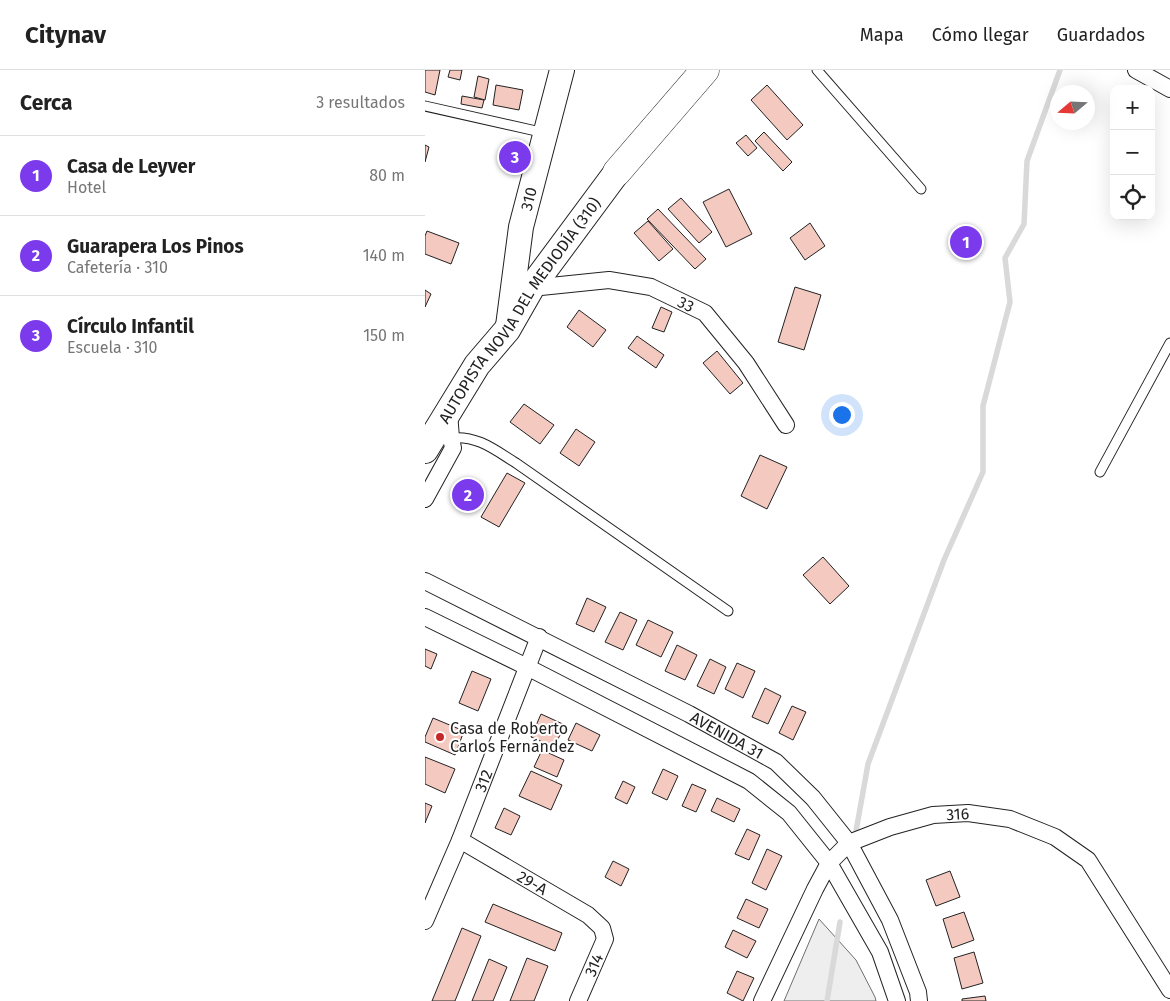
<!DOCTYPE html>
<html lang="es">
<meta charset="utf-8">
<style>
body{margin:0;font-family:"Fira Sans",sans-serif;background:#f2f2f2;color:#222}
.controls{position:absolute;right:15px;top:15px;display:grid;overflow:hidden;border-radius:10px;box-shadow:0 5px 20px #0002}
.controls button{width:45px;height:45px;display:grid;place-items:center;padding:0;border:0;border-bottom:1px solid #e0e0e0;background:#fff;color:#222;font:25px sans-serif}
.compass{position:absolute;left:625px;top:15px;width:45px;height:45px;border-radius:50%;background:#fff;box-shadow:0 5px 20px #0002;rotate:251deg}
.you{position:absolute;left:416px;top:344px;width:18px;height:18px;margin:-12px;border:4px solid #fff;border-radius:50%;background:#1a73e8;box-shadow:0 0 0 8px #1a73e833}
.badge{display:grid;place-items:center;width:32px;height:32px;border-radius:50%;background:#7c3aed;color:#fff;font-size:16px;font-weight:700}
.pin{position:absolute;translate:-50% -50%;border:2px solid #fff;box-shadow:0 1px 5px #0006}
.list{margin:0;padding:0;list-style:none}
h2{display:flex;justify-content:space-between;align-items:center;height:65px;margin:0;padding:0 20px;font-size:21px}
h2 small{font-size:16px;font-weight:400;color:#767676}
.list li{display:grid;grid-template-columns:32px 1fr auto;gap:15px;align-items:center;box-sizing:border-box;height:80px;padding:0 20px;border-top:1px solid #e0e0e0}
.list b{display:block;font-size:19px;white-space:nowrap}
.list p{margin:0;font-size:16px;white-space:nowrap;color:#767676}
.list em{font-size:16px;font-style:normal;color:#767676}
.icon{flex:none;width:28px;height:28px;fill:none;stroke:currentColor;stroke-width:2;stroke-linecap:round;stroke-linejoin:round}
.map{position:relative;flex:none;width:745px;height:931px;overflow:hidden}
header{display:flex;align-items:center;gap:30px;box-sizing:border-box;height:70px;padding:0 25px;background:#fff;border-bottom:1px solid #e0e0e0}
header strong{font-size:24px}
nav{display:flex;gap:28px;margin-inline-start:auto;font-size:18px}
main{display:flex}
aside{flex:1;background:#fff}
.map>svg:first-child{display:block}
.green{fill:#eee;stroke:#6f6f6f}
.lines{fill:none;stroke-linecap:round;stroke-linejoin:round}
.stream{stroke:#d9d9d9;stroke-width:5.5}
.building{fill:#f3c9c0;stroke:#222}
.lane-casing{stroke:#222;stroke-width:11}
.street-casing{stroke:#222;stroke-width:18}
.secondary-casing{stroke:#222;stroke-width:26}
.primary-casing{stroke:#222;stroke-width:28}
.highway-casing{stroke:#222;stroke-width:29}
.lane{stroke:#fff;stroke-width:9}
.street{stroke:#fff;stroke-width:16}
.secondary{stroke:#fff;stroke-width:24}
.primary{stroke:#fff;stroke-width:26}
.highway{stroke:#fff;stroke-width:28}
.poi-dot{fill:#c62828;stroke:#fff;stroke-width:2}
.labels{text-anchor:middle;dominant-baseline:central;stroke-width:4;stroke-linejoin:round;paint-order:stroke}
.street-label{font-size:16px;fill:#222;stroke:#fff}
.poi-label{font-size:16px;fill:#222;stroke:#fff;text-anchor:start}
</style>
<header>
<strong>Citynav</strong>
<nav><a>Mapa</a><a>Cómo llegar</a><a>Guardados</a></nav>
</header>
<main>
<aside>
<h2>Cerca<small>3 resultados</small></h2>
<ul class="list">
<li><span class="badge">1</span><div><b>Casa de Leyver</b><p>Hotel</p></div><em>80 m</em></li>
<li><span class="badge">2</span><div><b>Guarapera Los Pinos</b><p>Cafetería · 310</p></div><em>140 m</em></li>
<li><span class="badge">3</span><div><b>Círculo Infantil</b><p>Escuela · 310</p></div><em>150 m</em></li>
</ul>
</aside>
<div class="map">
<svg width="745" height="931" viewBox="0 0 745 931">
<rect width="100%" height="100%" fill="#fff"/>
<path class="green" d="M394,849L431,890L450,927L451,931H359Z"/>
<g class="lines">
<g class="stream">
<path d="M431,761L443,694L519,490L558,402V336L585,232L580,188L599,154L602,91L635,0"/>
<path d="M402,931L415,852"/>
</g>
</g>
<g class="building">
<path d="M0,0H15L10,25L0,22Z"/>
<path d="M25,0H37L35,10L23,7Z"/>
<path d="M53,6L64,9L60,30L49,27Z"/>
<path d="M71,15L98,20L94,40L68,35Z"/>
<path d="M342,15L378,55L362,70L326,30Z"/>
<path d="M37,26L59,30L57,38L36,34Z"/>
<path d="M339,62L367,92L358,101L330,71Z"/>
<path d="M321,65L332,78L323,86L311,73Z"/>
<path d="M0,75L4,77L0,92Z"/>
<path d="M304,119L327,164L301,177L278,132Z"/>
<path d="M256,128L287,162L274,173L243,139Z"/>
<path d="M233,139L281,189L270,199L222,149Z"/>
<path d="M223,151L248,179L234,191L209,163Z"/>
<path d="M385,153L400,176L380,190L365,168Z"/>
<path d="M2,161L34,173L26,194L0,184V166Z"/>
<path d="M370,217L396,225L379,280L353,272Z"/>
<path d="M0,220L6,224L0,237Z"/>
<path d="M236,237L247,242L239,262L227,258Z"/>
<path d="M154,240L181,260L168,277L142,257Z"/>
<path d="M212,266L239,285L231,298L203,278Z"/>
<path d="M292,281L318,313L305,324L278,293Z"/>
<path d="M99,334L129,355L115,374L85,352Z"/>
<path d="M151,359L170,372L154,396L135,383Z"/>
<path d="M335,385L362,397L342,439L316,426Z"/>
<path d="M82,403L100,413L74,457L56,447Z"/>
<path d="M398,487L424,516L405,534L378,505Z"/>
<path d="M162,528L181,537L169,562L151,554Z"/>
<path d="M195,542L212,550L198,580L180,572Z"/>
<path d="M223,550L248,562L236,587L211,575Z"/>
<path d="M252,575L272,585L260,610L240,601Z"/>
<path d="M0,579L12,584L6,599L0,596Z"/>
<path d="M285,589L301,597L289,624L272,616Z"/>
<path d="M312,593L330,601L318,628L300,619Z"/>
<path d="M47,601L66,609L53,641L34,633Z"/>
<path d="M340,618L356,626L343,654L327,647Z"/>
<path d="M367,636L381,642L368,670L354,663Z"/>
<path d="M116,644L140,655L129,677L106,667Z"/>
<path d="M8,648L39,661L30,685L0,672V667Z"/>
<path d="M151,653L175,665L167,681L143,670Z"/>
<path d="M117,680L139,690L132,707L109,697Z"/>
<path d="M0,687L30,699L20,723L0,714Z"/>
<path d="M238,699L253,706L242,730L227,723Z"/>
<path d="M106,701L137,715L126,740L94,726Z"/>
<path d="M198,711L210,717L202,734L190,728Z"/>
<path d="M267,714L281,720L271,742L257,736Z"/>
<path d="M292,728L315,739L309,752L286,741Z"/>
<path d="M0,733L7,736L0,753Z"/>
<path d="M79,738L95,746L86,765L70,758Z"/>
<path d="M322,759L335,765L324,790L310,784Z"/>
<path d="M342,779L357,786L341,820L327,813Z"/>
<path d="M188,791L204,799L196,816L180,807Z"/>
<path d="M525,801L535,827L511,836L501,810Z"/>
<path d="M321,829L343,839L334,858L312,848Z"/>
<path d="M68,834L137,863L130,881L60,852Z"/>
<path d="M539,842L549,870L527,878L518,849Z"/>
<path d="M37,858L56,866L30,931H7Z"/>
<path d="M308,860L331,871L322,888L300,877Z"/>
<path d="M549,882L558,913L537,919L529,888Z"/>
<path d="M102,888L123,896L109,931H85Z"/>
<path d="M64,889L82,897L68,931H47Z"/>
<path d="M312,901L329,908L318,931L302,923Z"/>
<path d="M560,926L561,931H537V929Z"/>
</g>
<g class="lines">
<defs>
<g id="lane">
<path d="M392,0L496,119"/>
<path d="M0,36L120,63"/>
<path d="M26,368C52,365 70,380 91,393L303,541"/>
<path d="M675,402L745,273"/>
</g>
<g id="street">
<path d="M711,0L745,19"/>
<path id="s1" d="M106,218L184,210L226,217L280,243L321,293L361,355"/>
<path d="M0,429L28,378L26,368L24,343"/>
<path id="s2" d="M0,511L264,644L351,692L388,728L424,773L465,850L493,922L494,931"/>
<path d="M0,547L102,597L324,711L364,743L404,793L455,882L472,931"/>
<path id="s3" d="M35,770L163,845L177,858L180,869L153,931"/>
<path id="s4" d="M0,851L35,770L114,567"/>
<path id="s5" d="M337,931L390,819L404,793L424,773L465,757L508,745L543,743L585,749L630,767L663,790L745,920"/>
</g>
<g id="secondary">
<path id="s6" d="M83,256L96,157L137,0"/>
</g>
<g id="primary">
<path id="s7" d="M0,380L52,295L82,260L106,218L192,102"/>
</g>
<path id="highway" d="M192,102L280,0"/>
</defs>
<use href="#lane" class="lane-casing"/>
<use href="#street" class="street-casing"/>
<use href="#secondary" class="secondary-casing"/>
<use href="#primary" class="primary-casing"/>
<use href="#highway" class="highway-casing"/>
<use href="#lane" class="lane"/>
<use href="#street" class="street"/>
<use href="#secondary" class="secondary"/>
<use href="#primary" class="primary"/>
<use href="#highway" class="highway"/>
</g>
<circle class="poi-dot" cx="15" cy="667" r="5"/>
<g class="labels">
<g class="street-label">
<text stroke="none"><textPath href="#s6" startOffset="129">310</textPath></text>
<text stroke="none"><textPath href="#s1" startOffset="160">33</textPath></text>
<text stroke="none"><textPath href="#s7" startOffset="169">AUTOPISTA NOVIA DEL MEDIODÍA (310)</textPath></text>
<text stroke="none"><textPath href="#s2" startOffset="339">AVENIDA 31</textPath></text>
<text stroke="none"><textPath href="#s4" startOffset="152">312</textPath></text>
<text stroke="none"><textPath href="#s5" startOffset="295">316</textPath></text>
<text stroke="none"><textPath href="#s3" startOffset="84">29-A</textPath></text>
<text transform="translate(169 895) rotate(-67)">314</text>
</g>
<g class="poi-label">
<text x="25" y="658">Casa de Roberto<tspan x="25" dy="18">Carlos Fernández</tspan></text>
</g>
</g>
</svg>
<div class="controls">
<button>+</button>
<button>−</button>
<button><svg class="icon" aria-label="locate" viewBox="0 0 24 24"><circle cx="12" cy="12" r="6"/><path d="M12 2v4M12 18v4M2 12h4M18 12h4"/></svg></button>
</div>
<svg class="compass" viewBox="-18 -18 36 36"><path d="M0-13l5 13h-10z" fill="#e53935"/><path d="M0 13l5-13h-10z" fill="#767676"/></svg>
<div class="you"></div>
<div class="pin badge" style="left:541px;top:172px">1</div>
<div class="pin badge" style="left:43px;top:425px">2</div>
<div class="pin badge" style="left:90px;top:87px">3</div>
</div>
</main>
